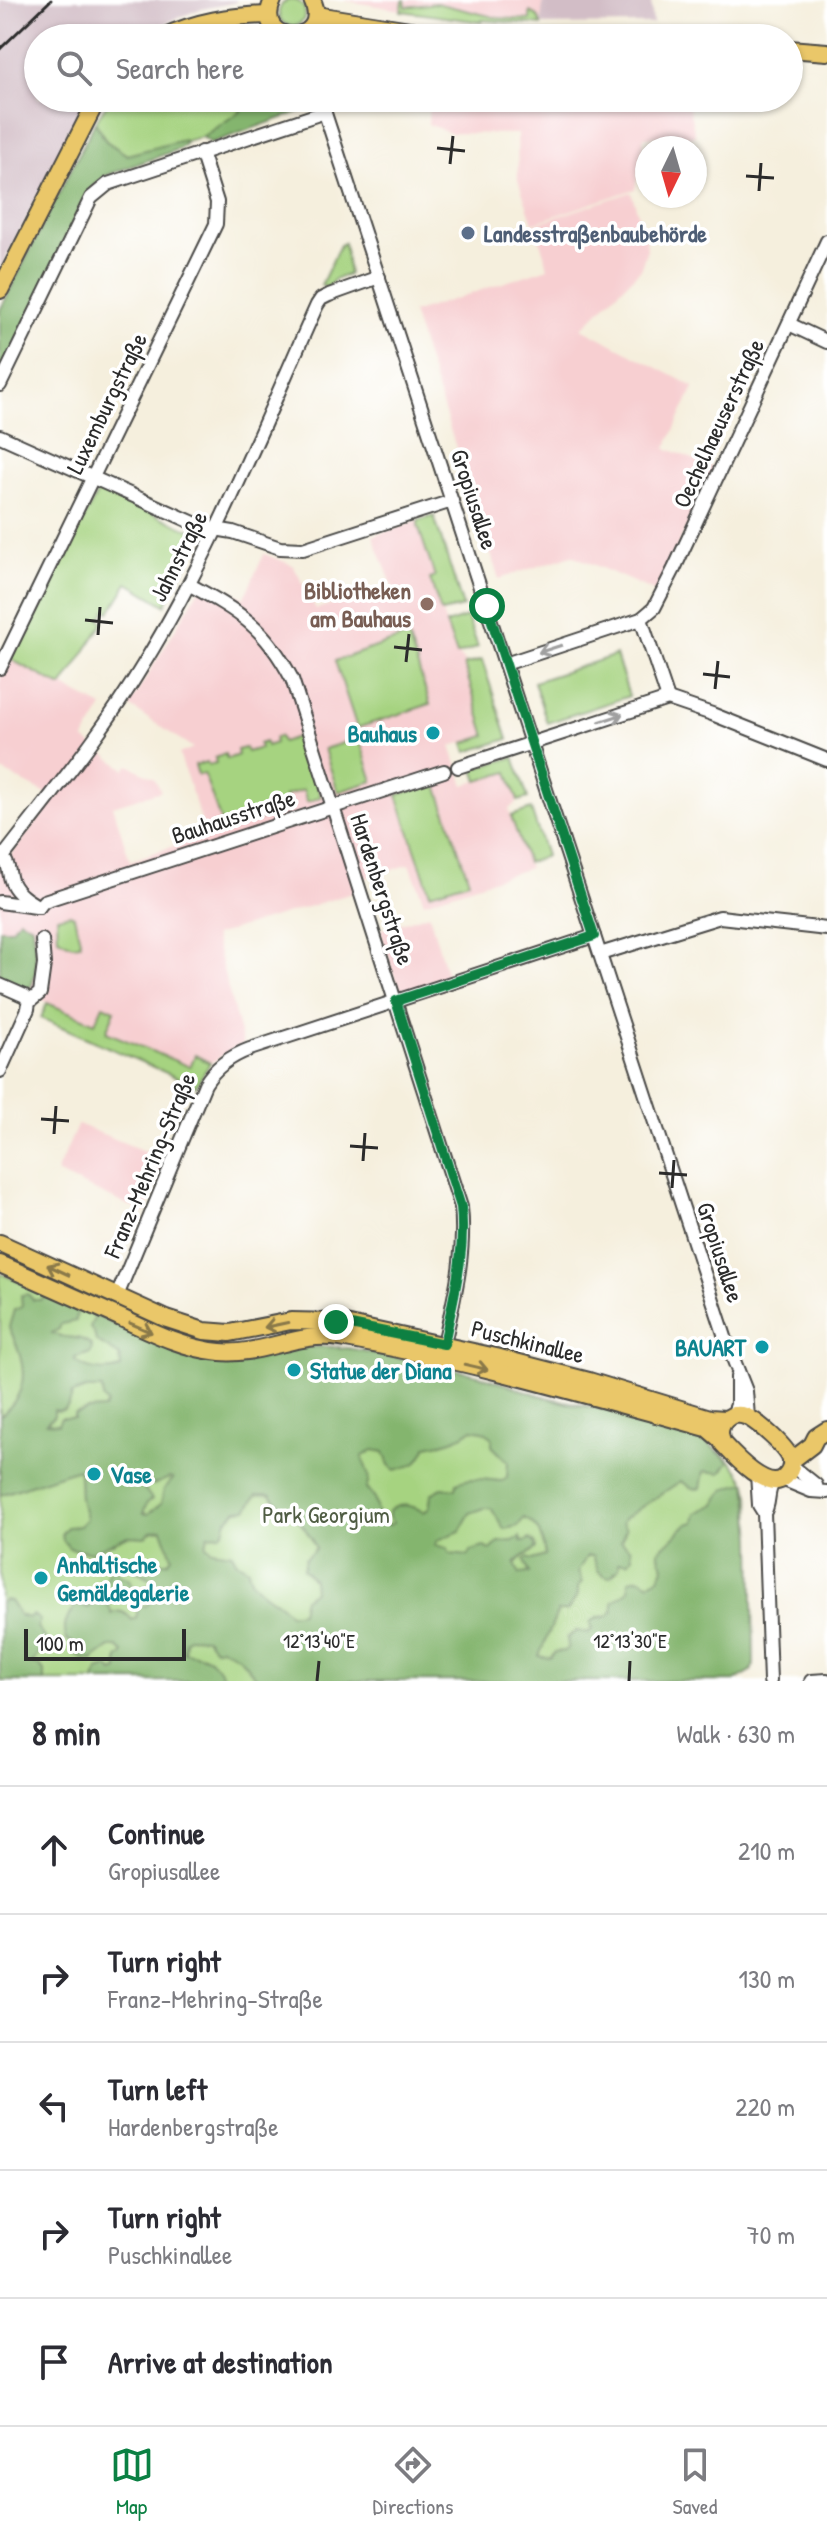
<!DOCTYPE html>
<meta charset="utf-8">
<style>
body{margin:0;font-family:"Patrick Hand",sans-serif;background:#f2f2f3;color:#2b2b33}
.compass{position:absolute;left:635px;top:136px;width:72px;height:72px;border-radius:50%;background:#fff;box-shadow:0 2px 6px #0004;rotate:185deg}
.scale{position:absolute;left:24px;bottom:20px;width:162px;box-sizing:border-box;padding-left:8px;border:4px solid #2b2b2b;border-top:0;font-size:22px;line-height:28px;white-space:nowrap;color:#2b2b2b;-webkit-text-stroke:6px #fff;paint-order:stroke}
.stop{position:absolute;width:24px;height:24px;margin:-18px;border:6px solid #0b8043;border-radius:50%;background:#fff}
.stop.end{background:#0b8043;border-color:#fff;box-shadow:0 2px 8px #0008}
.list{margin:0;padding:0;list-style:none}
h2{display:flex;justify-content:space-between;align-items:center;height:104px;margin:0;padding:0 32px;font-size:34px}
h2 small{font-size:26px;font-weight:400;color:#7c7c81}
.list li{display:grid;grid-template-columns:52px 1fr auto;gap:24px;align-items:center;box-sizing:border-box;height:128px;padding:0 32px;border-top:2px solid #e1e1e2}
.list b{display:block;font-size:30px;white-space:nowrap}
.list p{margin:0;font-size:26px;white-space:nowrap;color:#7c7c81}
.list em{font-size:26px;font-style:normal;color:#7c7c81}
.icon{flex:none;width:44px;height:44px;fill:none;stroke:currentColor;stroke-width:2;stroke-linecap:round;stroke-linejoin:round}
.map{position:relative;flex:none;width:827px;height:1681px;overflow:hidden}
.search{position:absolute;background:#fff;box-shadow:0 2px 6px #0004;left:24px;right:24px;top:24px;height:88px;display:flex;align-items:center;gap:20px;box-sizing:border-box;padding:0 28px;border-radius:44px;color:#7c7c81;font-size:30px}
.sheet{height:744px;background:#fff}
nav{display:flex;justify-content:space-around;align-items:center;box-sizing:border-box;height:112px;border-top:2px solid #e1e1e2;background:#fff;font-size:22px;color:#7c7c81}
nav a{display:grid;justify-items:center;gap:4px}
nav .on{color:#0b8043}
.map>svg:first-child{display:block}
.built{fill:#f7cfd1}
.industrial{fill:#d2bdc6}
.green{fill:#a6d380;stroke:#687f56;stroke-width:2}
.forest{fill:#84b56e;stroke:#58704c;stroke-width:2;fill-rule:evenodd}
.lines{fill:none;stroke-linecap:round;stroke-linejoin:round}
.minor-casing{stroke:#494846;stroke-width:16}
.major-casing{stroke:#494846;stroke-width:20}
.minor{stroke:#fff;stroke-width:12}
.major{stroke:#eac769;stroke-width:16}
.rail{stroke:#2b2b2b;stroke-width:3}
.oneway{stroke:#a0a0a0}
.oneway2{stroke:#8a794a}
.route{stroke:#0b8043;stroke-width:10}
.ticks{fill:none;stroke:#2b2b2b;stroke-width:3}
.service-dot{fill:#5c6f8a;stroke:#fff;stroke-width:3}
.education-dot{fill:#8d6e63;stroke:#fff;stroke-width:3}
.culture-dot{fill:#0f9aa8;stroke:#fff;stroke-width:3}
.labels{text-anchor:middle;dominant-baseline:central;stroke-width:7;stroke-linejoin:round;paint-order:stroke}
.service-label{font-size:24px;font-weight:bold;fill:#4e5e75;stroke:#fff;text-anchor:start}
.street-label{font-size:24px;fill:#2b2b2b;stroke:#fff}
.education-label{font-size:24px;font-weight:bold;fill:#785e54;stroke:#fff;text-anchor:end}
.culture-label{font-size:24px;font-weight:bold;fill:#0d838f;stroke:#fff;text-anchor:start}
.park-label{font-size:24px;fill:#505d44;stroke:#fff}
.ticks-label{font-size:20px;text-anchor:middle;fill:#2b2b2b;stroke:#fff;stroke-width:7;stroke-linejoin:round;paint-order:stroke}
</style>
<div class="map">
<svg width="827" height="1681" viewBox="0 0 827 1681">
<rect width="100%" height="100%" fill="#fff"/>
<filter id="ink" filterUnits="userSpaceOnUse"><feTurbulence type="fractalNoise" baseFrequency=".0125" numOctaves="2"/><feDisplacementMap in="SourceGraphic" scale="16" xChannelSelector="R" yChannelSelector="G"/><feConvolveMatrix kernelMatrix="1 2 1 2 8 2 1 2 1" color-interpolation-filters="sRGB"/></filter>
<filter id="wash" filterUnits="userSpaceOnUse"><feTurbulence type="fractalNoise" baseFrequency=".006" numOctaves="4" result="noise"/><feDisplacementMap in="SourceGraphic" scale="32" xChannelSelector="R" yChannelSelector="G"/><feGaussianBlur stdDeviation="1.8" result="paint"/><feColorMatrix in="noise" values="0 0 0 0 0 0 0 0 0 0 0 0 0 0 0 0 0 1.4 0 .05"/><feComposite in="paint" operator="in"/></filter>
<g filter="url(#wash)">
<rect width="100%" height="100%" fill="#f5efdd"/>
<g class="built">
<path d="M342,0H543L541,25L454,19Z"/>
<path d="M429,98H687L695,136L644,137L635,189L533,223L518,180L517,134L450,133L428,124Z"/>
<path d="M631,192L646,239L647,249L640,270L582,328L694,387L666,448L714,468L656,592L572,555L499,579L412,313L548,268L535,224Z"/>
<path d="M418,521V526L435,578L430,580L457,654L463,661L486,736L451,746L464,785L477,781L474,769L514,757L528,798L518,801L509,809L511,816L531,809L546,856L527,863L529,868L424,902L410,864L363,879L365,889L214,936L243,1044L210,1063L196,1086L41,1018L47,1003L29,990L0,977V869L54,798L0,770V678L10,659L103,707L84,739L125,769L129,765L154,778L161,791L113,806L130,861L206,835L179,754L193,748L129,706L206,578L244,598L264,554L293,565L316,609L393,587L373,536Z"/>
<path d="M429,914L448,979L400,996L380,930Z"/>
<path d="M78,1124L166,1160L145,1213L56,1173Z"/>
</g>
<g class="industrial">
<path d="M0,0H236V2L198,10L168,22L145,38H38V98H88L0,270Z"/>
<path d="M543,0H651L653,24L541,25Z"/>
</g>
<g class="green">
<path d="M405,0L406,7L436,3L498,18L530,20V12L538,16L541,25L482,20L481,22L401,11L403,1Z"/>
<circle cx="292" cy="13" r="13"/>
<path d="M253,29L261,38H197Z"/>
<path d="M111,98H244L241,111L202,137L127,155L106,141L95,122Z"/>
<path d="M344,243L349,274L334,280L327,288L321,285L340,245Z"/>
<path d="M99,490L197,533L199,539L165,605L128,583L110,612L106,610L100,619L104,622L62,687L10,659Z"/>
<path d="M434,516L463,607L441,612L430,579L435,577L418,526V521Z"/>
<path d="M467,617L478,647L457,655L446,624Z"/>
<path d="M408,636L430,704L357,728L335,661Z"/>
<path d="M616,655L629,696L547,723L534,682Z"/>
<path d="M482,660L508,739L467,752L464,743L486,736L464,665Z"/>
<path d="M298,731L321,797L307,802L303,790L285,796L289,809L224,831L204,774L198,775L195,765L207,762L208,765L216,763L215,758L225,754L227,759L238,755L237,750L245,748L247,752L260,748L259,744L265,742L266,746L275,743L274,738L279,736L282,742L299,736Z"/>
<path d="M359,738L373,781L338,792L324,749Z"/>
<path d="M514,757L528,798L518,801L508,772L478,781L474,769Z"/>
<path d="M436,782L469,881L430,893L397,795Z"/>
<path d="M531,809L546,856L527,863L511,816Z"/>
<path d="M70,914L74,916L81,944L72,945L58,938L57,917Z"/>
<path d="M47,1003L95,1023L103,1005L115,1010L106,1032L190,1067L195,1055L210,1063L196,1086L41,1018Z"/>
<path d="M0,1273L149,1340L200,1359L223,1362H245L299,1348H348L466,1372L547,1397L598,1408H608C657,1423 736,1438 750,1495L754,1665L751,1671L734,1681H0Z"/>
</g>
<g class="forest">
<path d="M244,98H298L302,111L211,143L202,137L241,111Z"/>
<path d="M95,122L106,141L127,155L183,140L187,142L179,149L107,175L92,188L81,205L0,381V310Z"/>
<path d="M19,919L32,926C34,946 41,972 29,990L0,977V929H12Z"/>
<path d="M28,1294L33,1300H40L48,1295L77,1307L76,1321L61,1324L59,1329L52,1333C66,1341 80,1333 92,1346L91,1353L75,1358V1361C87,1371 106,1373 121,1368L120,1356L96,1341L94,1333L90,1328L95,1315C138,1335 196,1368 244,1362C262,1359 280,1351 298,1348C315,1346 336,1346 353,1349C394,1357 437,1364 478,1375C518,1387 566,1409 608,1408L702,1439L729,1461L721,1473L704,1471L701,1488C692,1491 688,1485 681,1481L625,1518L622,1523L626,1529L621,1541L631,1549L632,1557L628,1562H619V1568L610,1577C595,1574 598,1568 593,1556H587L578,1571L582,1582L578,1587V1595L567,1611H558L539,1656L550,1658L555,1652L565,1651L568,1647L567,1638L577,1631L587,1633L592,1630L590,1622L597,1618L609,1616L613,1610V1602L629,1590V1580L639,1578L648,1583C658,1580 662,1576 664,1566C653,1549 661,1549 672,1539C680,1532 682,1525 694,1522L696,1513L715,1504C722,1488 731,1485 747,1483L752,1538L754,1665L751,1671L734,1681H259L239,1657L221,1647L214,1649L206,1638L189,1637L185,1641L184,1652C209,1656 213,1657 226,1681H95L98,1670L108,1667L113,1672L118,1670V1658L123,1655V1652L117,1647H110C109,1648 94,1658 93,1660C80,1660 72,1656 72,1642L67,1640C61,1624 69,1617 75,1605H83L88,1608C94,1603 97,1599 98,1591L104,1586L108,1572L116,1568L120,1576L128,1578L133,1587L130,1596L122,1598L115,1593L107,1601L112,1614C119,1609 126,1612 132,1620L136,1618L139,1605L146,1606L149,1603L142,1589L145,1586L154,1587L155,1584C149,1574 133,1572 125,1563V1558L129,1557L139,1561L159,1557L162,1562H167L172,1557C169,1547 165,1539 162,1529L151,1531L145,1537L128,1536L92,1552L69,1548L63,1540L62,1533L67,1527L79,1526L86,1519C85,1511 81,1506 80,1498C79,1488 80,1479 78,1469L0,1495V1416C34,1389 24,1361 9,1327L14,1310L22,1307L21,1295ZM86,1389H102L103,1398L107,1404L104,1409L87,1410L74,1414V1418H61L58,1424L46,1423L54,1416V1410C66,1413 70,1405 72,1394ZM472,1429L483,1431L492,1437V1446L508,1462L507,1477L502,1481C488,1480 470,1476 457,1483L456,1489L442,1488L431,1494L429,1509L423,1512C413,1505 399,1502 389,1511V1518L393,1523L388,1526L385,1521L378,1516L374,1497L366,1489C372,1476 366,1469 362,1457L373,1450L384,1452L389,1465L395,1470C414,1465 418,1466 427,1446C443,1443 459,1440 472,1429ZM169,1478L173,1479L164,1489L161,1504L148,1514L143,1513L147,1503L152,1499L140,1483L146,1480L153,1485ZM265,1494L271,1495C276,1504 285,1506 292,1513C302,1523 310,1535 316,1548L305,1558L303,1569L313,1579L314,1591L304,1598L301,1612L289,1614C276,1597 251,1593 248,1569L237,1562L232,1553L212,1550L206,1545L208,1535L220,1534L224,1531L227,1520L237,1510L247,1509L257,1495ZM485,1508H491L504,1529L518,1526L524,1518C541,1526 542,1540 545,1556L532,1560L527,1558L524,1560L529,1573L520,1574L515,1564C521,1555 530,1555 536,1548L535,1543L530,1539L525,1542L521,1541L520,1537L513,1541L499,1542L491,1550L484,1547L471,1551L469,1556L450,1554L447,1548L435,1545L438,1540L460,1531L470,1513Z"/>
<path d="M4,1600L10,1601L19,1615L28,1618L33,1615L40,1620L37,1628L46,1640L32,1664L39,1665L44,1671V1681H0V1604Z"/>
</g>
</g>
<g filter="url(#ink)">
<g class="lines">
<defs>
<g id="minor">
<path d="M320,98L727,1343L746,1391L748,1417"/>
<path d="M789,324L827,342"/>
<path d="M0,385L91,198L108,184L325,112"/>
<path d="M0,436L203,527L233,532L280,548L303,549L452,501"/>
<path d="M190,585C240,612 265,627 292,679L461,1207C466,1254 454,1298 444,1344"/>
<path d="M641,619L654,608L674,569L827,241"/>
<path d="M505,664L641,619L668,699"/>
<path d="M0,668L216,224L217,202L201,152"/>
<path d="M668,699L712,714L827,760"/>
<path d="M458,767L668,699"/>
<path d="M3,857C10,865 8,874 12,883C17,894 29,901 39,907"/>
<path d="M0,861C49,797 102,734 143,665C213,551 262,427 317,305L321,299L329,295L379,277"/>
<path d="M0,902L36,907"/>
<path d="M39,907L44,901L444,771"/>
<path d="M600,954L720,917L827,929"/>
<path d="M0,985L25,996L29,1002"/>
<path d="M29,1002L40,993L44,964L42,940"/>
<path d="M0,1071L28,1009L29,1002"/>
<path d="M117,1296L205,1084C216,1066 231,1056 250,1049L594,936"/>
<path d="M733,1415L737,1405V1377"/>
<path d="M791,1465L816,1485L817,1490"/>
<path d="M757,1474L759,1505L764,1513L770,1681"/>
<path d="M782,1479L811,1491L827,1492"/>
<path d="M764,1513C771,1503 766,1491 774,1482"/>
<path d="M811,1681L827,1680"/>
</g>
<g id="major">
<path d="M273,0C251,47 334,47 312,0"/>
<path d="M316,15L460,38"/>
<path d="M161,38C196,21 230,16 269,15"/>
<path d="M789,49L827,52"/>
<path d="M0,290L98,98"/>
<path d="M0,1243L167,1319L204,1331L230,1333L291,1321L336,1322L496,1357L589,1381L710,1418L725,1419"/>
<path d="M0,1264C39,1281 78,1299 117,1316C149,1331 184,1349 220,1352C261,1356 298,1331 340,1338C464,1359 585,1395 707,1428L720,1439"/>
<path d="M733,1415C737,1415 741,1414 745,1416C756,1420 788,1448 791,1460C792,1466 790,1472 785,1477C768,1493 735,1457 723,1444C717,1432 720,1421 733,1415Z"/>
<path d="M791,1461L812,1445L816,1437L827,1430"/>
</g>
</defs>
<use href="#minor" class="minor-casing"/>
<use href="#major" class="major-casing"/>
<use href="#minor" class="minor"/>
<use href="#major" class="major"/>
<path class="rail" d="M0,49L51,0"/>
</g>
<defs><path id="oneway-shaft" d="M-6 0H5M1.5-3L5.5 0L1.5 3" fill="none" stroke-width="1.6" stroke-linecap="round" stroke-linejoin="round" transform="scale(2)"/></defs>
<g class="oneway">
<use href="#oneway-shaft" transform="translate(550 649) rotate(162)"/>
<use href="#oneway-shaft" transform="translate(611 718) rotate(-18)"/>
</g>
<g class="oneway2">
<use href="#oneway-shaft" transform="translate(58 1270) rotate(-155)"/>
<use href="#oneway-shaft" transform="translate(276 1325) rotate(168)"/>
<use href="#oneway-shaft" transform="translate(141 1328) rotate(24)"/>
<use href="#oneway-shaft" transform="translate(476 1367) rotate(13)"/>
</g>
</g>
<g class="lines" filter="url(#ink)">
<path class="route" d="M336,1322L444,1344C453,1298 466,1254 461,1207L396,1001L594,936L487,606"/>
</g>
<path class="ticks" d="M437,148L465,151M450,164L453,136M746,176L774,178M759,191L761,163M85,620L113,623M98,635L100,607M394,647L422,650M406,662L409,634M703,674L730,677M715,689L718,661M41,1119L69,1121M54,1134L56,1106M350,1146L378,1148M363,1161L365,1133M659,1173L687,1175M672,1188L674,1160M317,1681L319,1661M629,1681L630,1661"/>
<circle class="service-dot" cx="468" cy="233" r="8"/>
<circle class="education-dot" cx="427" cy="604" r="8"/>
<g class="culture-dot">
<circle cx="433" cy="733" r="8"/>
<circle cx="762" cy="1347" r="8"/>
<circle cx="294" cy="1370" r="8"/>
<circle cx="94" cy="1474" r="8"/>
<circle cx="41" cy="1578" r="8"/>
</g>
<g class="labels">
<g class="service-label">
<text x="484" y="233">Landesstraßenbaubehörde</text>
</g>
<g class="street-label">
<text transform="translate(106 403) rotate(-64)">Luxemburgstraße</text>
<text transform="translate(718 423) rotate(-65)">Oechelhaeuserstraße</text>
<text transform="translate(475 499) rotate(72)">Gropiusallee</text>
<text transform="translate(178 556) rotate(-63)">Jahnstraße</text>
<text transform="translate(233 816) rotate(-18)">Bauhausstraße</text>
<text transform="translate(383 889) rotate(72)">Hardenbergstraße</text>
<text transform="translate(149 1165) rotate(-67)">Franz-Mehring-Straße</text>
<text transform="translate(721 1252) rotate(72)">Gropiusallee</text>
<text transform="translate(528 1341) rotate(14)">Puschkinallee</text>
</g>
<g class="education-label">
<text x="411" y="590">Bibliotheken<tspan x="411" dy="28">am Bauhaus</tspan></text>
</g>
<g class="culture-label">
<text x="417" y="733" text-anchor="end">Bauhaus</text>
<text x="746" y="1347" text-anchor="end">BAUART</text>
<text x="310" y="1370">Statue der Diana</text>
<text x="110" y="1474">Vase</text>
<text x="57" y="1564">Anhaltische<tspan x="57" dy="28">Gemäldegalerie</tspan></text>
</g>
<g class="park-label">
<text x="326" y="1514">Park Georgium</text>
</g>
</g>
<g class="ticks-label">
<text x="319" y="1648">12°13'40"E</text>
<text x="630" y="1648">12°13'30"E</text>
</g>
</svg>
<svg class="compass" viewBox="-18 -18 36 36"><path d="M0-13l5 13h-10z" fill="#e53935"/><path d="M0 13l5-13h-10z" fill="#7c7c81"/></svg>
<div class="scale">100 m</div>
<div class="stop" style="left:487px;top:606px"></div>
<div class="stop end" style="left:336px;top:1322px"></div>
<div class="search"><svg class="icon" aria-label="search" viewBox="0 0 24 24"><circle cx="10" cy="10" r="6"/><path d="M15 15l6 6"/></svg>Search here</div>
</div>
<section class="sheet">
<h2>8 min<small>Walk · 630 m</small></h2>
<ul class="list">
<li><svg class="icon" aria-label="ahead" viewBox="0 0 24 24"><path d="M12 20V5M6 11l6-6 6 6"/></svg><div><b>Continue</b><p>Gropiusallee</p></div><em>210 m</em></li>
<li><svg class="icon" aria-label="right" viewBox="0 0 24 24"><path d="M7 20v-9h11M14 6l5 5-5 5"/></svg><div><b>Turn right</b><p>Franz-Mehring-Straße</p></div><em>130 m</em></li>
<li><svg class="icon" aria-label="left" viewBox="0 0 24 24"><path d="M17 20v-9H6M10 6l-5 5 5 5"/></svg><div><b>Turn left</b><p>Hardenbergstraße</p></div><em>220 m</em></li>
<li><svg class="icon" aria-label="right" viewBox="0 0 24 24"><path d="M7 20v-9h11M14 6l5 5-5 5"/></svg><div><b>Turn right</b><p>Puschkinallee</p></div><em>70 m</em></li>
<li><svg class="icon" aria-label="arrive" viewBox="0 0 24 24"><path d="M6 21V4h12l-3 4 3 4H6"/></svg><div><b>Arrive at destination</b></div></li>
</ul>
</section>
<nav>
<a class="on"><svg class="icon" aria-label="map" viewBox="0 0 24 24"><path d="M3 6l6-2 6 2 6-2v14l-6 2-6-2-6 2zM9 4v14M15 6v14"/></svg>Map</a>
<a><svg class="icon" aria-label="directions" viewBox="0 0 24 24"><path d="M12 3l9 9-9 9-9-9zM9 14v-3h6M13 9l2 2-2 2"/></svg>Directions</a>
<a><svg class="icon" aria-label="saved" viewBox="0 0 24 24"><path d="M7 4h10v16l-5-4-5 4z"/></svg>Saved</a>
</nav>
